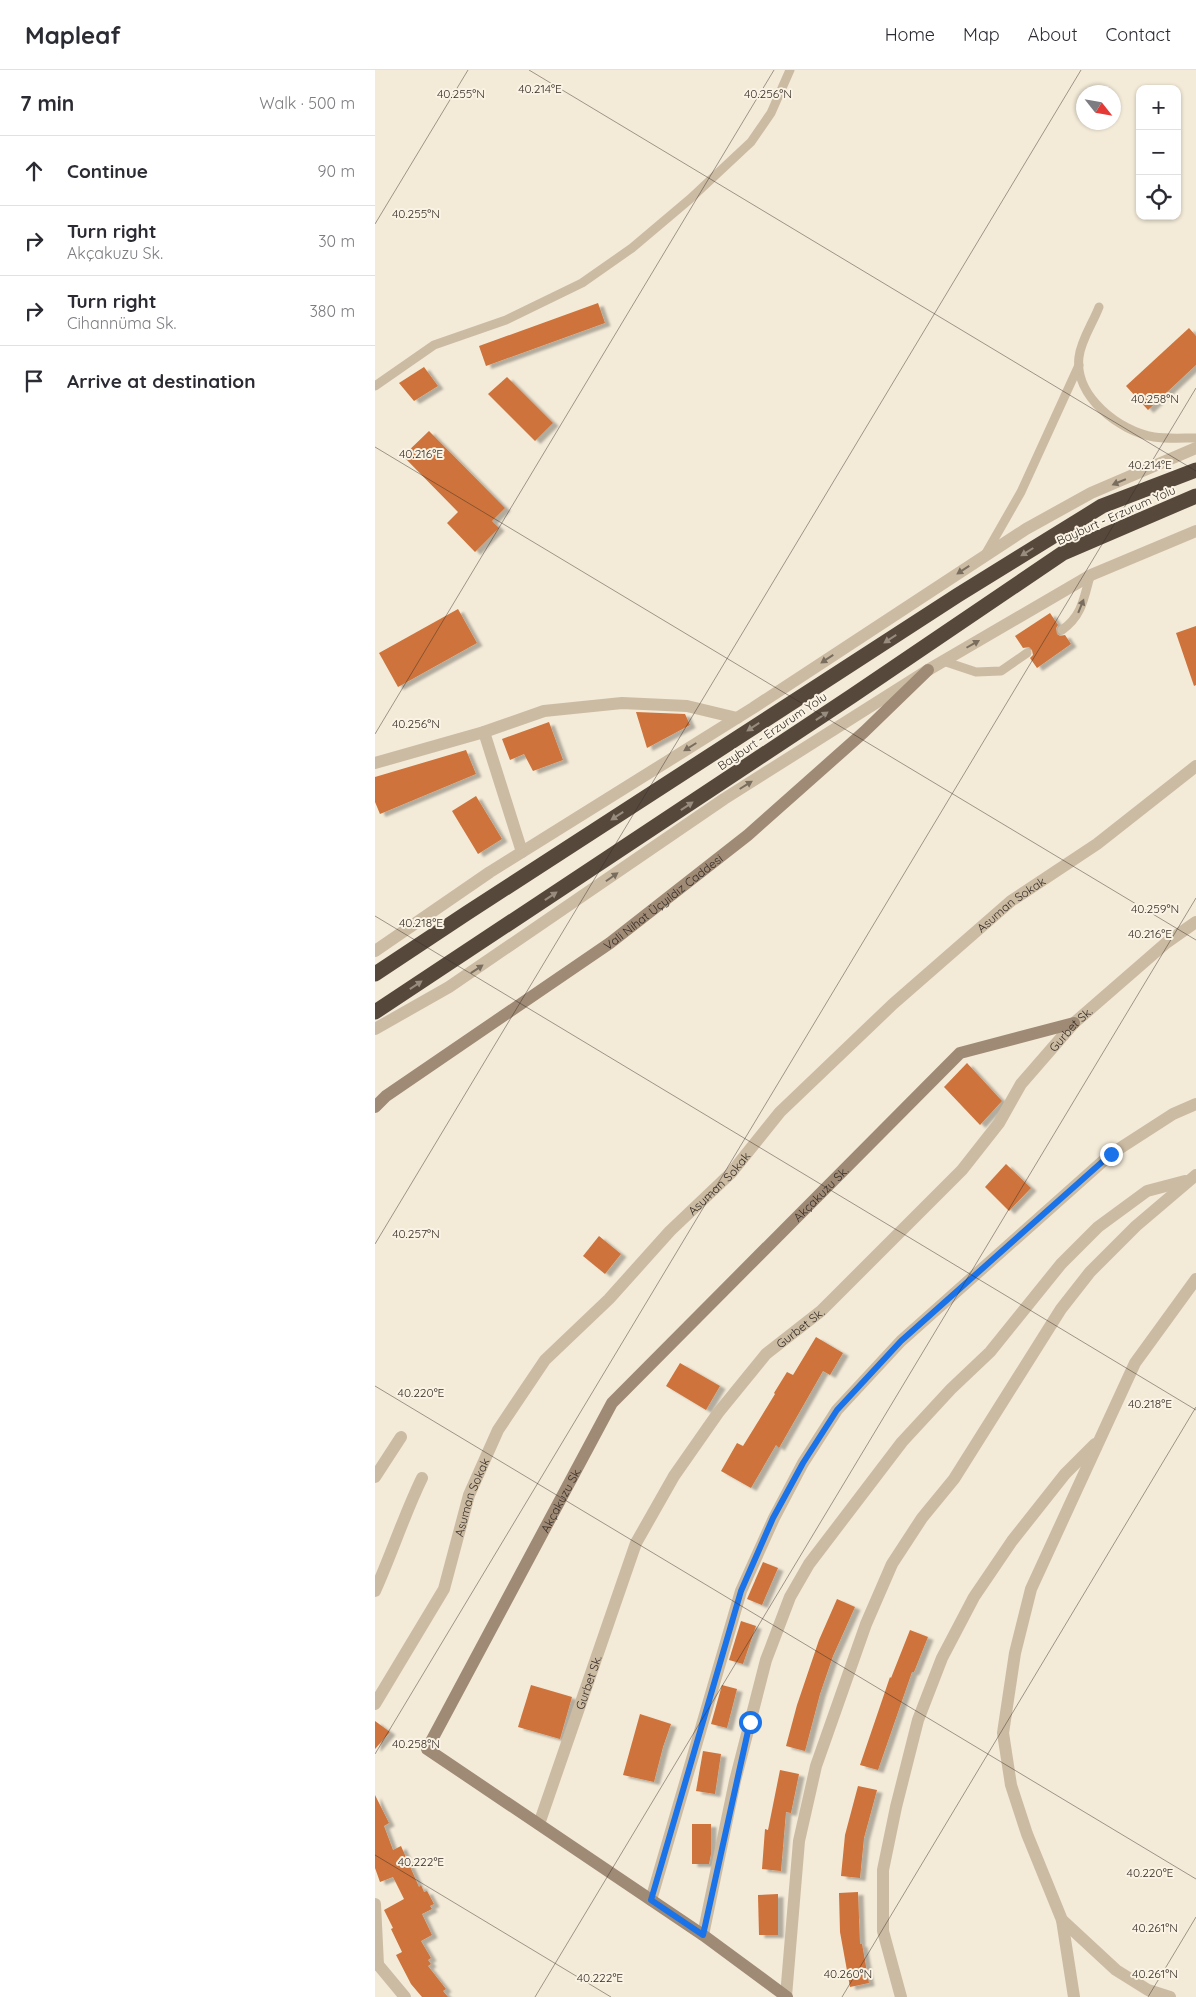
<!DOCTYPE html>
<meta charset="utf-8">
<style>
body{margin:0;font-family:Quicksand,sans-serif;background:#f7f7f7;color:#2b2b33}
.controls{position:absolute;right:15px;top:15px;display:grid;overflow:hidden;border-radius:10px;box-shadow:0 1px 4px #0004}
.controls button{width:45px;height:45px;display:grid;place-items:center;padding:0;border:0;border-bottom:1px solid #e1e1e2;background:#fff;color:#2b2b33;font:25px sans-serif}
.compass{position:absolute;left:701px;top:15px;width:45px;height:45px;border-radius:50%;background:#fff;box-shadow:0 1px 4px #0004;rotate:121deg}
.stop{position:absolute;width:15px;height:15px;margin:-11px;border:4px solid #1a73e8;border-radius:50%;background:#fff}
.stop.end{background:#1a73e8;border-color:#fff;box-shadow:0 1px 5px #0008}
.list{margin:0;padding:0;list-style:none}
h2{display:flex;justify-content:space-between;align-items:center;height:65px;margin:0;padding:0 20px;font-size:21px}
h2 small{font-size:16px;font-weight:400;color:#7c7c81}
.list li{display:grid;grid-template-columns:32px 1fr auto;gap:15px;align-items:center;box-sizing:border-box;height:70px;padding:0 20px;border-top:1px solid #e1e1e2}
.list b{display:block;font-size:19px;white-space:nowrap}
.list p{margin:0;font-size:16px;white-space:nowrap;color:#7c7c81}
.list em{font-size:16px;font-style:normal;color:#7c7c81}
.icon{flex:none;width:28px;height:28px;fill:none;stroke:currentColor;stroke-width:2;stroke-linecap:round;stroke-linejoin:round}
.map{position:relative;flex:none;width:821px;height:1927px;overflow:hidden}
header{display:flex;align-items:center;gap:30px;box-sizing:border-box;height:70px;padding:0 25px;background:#fff;border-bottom:1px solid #e1e1e2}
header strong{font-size:24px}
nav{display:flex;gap:28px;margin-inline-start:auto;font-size:18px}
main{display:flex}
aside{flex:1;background:#fff}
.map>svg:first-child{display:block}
.building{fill:#cd733b;filter:url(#shadow)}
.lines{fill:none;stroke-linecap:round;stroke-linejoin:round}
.lane{stroke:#cbbba3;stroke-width:9}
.street{stroke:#cbbba3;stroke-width:12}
.secondary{stroke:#9f8a75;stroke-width:12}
.highway{stroke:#57483c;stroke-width:15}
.oneway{fill:#796d5e}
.oneway2{fill:#988c7f}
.route{stroke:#1a73e8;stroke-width:6}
.ticks{fill:none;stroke:#362d26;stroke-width:1;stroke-opacity:0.45}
.labels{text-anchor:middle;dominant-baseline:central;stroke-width:4;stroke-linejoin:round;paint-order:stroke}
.street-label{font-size:12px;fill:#362d26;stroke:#faf3e4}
.ticks-label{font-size:12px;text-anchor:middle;fill:#362d26;stroke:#faf3e4;stroke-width:4;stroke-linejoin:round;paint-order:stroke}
</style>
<header>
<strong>Mapleaf</strong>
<nav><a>Home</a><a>Map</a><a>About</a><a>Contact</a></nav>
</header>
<main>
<aside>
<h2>7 min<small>Walk · 500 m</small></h2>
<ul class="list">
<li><svg class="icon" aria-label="ahead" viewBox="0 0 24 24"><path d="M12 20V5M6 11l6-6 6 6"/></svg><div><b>Continue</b></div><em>90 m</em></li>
<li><svg class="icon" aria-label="right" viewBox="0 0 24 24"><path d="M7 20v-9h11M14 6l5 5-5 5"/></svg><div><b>Turn right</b><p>Akçakuzu Sk.</p></div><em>30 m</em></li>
<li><svg class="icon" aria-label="right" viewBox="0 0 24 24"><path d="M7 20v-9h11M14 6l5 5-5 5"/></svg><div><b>Turn right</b><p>Cihannüma Sk.</p></div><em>380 m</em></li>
<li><svg class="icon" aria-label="arrive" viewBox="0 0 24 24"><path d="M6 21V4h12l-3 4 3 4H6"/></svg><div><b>Arrive at destination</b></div></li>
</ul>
</aside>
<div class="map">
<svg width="821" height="1927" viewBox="0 0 821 1927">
<defs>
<filter id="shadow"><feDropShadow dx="5.5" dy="3" stdDeviation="1" flood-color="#0004"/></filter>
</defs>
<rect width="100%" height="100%" fill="#f3ead8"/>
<g class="building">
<path d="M223,233L230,253L111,296L104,276Z"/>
<path d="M814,258L821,266V295L773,340L751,316Z"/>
<path d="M49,297L63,316L39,331L24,313Z"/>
<path d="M132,307L178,353L160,371L113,324Z"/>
<path d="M54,361L130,438L117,451L124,458L100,482L72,453L83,442L28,386Z"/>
<path d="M83,539L102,573L23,617L4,583Z"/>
<path d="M675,543L683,555L681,558L682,564L685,566L690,565L696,574L662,598L655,588L658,585L657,580L654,577L648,578L640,566Z"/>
<path d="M821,556V615L819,616L801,563Z"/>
<path d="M261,642L310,644L315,655L272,678Z"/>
<path d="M174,652L188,690L158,701L149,684L135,690L127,669Z"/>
<path d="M91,680L101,704L5,744L0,732V707Z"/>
<path d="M101,726L127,769L103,784L77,741Z"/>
<path d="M592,993L627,1031L605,1055L569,1017Z"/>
<path d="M631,1094L656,1118L634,1141L610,1117Z"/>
<path d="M224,1166L246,1184L230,1204L208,1186Z"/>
<path d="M441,1267L468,1283L455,1305L448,1301L404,1378L401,1375L376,1418L346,1401L362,1373L368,1376L400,1324L399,1323L412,1302L418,1305Z"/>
<path d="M305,1293L345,1316L331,1340L291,1316Z"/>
<path d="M388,1492L403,1498L387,1535L372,1529Z"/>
<path d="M462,1529L480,1537L458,1586L445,1624L430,1681L411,1676L422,1635L444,1570Z"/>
<path d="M366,1551L381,1556L368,1594L354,1590Z"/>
<path d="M535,1560L553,1567L539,1602H537L503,1700L485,1695L515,1607L516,1608Z"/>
<path d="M156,1615L197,1627L185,1669L143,1657Z"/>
<path d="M347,1615L362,1619L352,1658L336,1654Z"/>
<path d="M265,1644L296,1654L288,1677L279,1712L248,1705Z"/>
<path d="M0,1651L15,1662L0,1679Z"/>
<path d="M328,1681L346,1684L340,1724L321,1721Z"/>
<path d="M405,1700L424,1704L416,1743L411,1742L406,1801L387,1799L390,1759L393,1760Z"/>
<path d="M483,1716L502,1720L489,1768L485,1808L466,1806L470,1765Z"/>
<path d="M0,1725L14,1753L9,1756L18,1780L26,1776L44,1817L46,1815L49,1822L52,1821L59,1834L55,1836L57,1839L47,1844L57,1865L46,1871L56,1888L53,1890L56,1894L53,1896L71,1919L68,1921L73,1927H47L36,1914L21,1885L27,1882L16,1859L18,1858L9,1840L29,1829L18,1807L5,1812L0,1798Z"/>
<path d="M317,1754H336V1784L334,1794H317Z"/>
<path d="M483,1822L485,1874H487L494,1913L475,1917L465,1862L464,1823Z"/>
<path d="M403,1824V1865H384L383,1825Z"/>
</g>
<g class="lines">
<g class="lane">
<path d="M724,237C718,253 706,270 704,287C699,326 744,361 779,367C792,369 807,368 821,368"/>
<path d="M0,316L59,275L131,250L207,213L257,178L315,129L376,72L396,43L415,0"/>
<path d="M610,485L646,422L704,295"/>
<path d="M687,560C707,546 709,528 715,506"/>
<path d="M568,591L601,602L626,601L652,583"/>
</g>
<g class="street">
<path d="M109,662L147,782"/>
<path d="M0,693L109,662L169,641L247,633L312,636L362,648"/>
<path d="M0,881L115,802L378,638L651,459L716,423L821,378"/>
<path d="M0,959L74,917L349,729L553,600L716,505L821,461"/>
<path d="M0,1407L26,1367"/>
<path d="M0,1521C17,1483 29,1445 47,1408"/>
<path id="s1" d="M0,1634L69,1519L94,1425L123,1360L170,1290L234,1229L295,1161L356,1103L405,1042L518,934L636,831L722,774L821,696"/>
<path id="s2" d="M164,1754L261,1473L299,1406L343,1343L391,1284L446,1241L587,1100L624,1053L646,1014L699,953L791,873L821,852"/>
<path d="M276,1830L366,1521L399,1448L428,1393L462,1340L526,1271L736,1084L798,1044L821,1034"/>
<path d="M0,1834L3,1895"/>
<path d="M687,1850L699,1927"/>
<path d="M328,1865L360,1711L391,1590L415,1527L434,1494L527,1372L576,1319L615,1282L686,1194L723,1157L772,1121L810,1111"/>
<path d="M0,1891L30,1927"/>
<path d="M411,1926L424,1771L441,1696L491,1554L517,1494L547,1448L579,1409L686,1239L715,1202L761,1156L821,1105"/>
<path d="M526,1927L508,1861V1800L521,1737L543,1650L567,1588L599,1527L637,1471L690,1404L720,1374"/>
<path d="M795,1927L773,1920L741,1900L687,1850L652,1764L636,1715L628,1663L640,1583L656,1519L760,1293L821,1209"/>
</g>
<g class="secondary">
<path id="s3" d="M0,1037L11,1026L235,873L373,765L489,662L553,600"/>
<path id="s4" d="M412,1927L328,1865L52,1679L237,1333L585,983L699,953"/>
</g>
<g class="highway">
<path d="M0,904L92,843L583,525L727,436L821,400"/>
<path d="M0,942L477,626L688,483L821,426"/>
</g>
</g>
<defs><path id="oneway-solid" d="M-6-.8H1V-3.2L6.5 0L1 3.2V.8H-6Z" transform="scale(1.25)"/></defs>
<g class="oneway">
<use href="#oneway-solid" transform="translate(744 412) rotate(157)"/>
<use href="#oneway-solid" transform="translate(588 500) rotate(147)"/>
<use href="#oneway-solid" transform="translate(706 536) rotate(-68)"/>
<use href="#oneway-solid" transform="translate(598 574) rotate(-30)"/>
<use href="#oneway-solid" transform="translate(452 589) rotate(147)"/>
<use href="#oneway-solid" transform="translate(315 677) rotate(148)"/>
<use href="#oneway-solid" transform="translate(371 715) rotate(-32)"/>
<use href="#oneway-solid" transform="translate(237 807) rotate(-35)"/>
<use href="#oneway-solid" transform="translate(102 899) rotate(-34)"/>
</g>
<g class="oneway2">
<use href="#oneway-solid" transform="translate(652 482) rotate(148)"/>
<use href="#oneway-solid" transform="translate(515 569) rotate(147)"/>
<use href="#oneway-solid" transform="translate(447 646) rotate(-34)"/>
<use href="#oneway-solid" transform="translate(378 657) rotate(147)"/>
<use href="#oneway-solid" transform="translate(312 736) rotate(-34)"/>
<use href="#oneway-solid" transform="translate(242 746) rotate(147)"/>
<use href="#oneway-solid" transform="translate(176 826) rotate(-34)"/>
<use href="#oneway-solid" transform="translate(41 915) rotate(-34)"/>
</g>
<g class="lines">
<path class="route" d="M375,1652L328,1865L276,1830L366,1521L398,1448L428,1393L462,1340L526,1271L736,1084"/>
</g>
<path class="ticks" d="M154,0L821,401M0,154L93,0M0,377L821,870M0,664L399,0M0,846L821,1340M0,1174L706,0M0,1316L821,1809M0,1684L821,318M0,1785L236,1927M160,1927L821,828M467,1927L821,1337M773,1927L821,1847"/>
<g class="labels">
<g class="street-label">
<text transform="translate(741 445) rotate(-24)">Bayburt - Erzurum Yolu</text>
<text transform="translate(397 661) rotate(-34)">Bayburt - Erzurum Yolu</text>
<text stroke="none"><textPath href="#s3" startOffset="354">Vali Nihat Üçyıldız Caddesi</textPath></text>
<text stroke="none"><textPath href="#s1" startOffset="1040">Asuman Sokak</textPath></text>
<text stroke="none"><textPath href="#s2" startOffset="975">Gurbet Sk.</textPath></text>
<text stroke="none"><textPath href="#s1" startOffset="635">Asuman Sokak</textPath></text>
<text stroke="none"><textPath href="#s4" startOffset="1125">Akçakuzu Sk.</textPath></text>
<text stroke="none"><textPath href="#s2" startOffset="570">Gurbet Sk.</textPath></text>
<text stroke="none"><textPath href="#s1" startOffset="230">Asuman Sokak</textPath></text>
<text stroke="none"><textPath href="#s4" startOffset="720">Akçakuzu Sk.</textPath></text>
<text stroke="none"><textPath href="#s2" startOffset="150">Gurbet Sk.</textPath></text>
</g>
</g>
<g class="ticks-label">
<text x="165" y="23">40.214°E</text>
<text x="86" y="28">40.255°N</text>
<text x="393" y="28">40.256°N</text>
<text x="41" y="148">40.255°N</text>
<text x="780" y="333">40.258°N</text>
<text x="46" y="388">40.216°E</text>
<text x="775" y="399">40.214°E</text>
<text x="41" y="658">40.256°N</text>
<text x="780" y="843">40.259°N</text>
<text x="46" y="857">40.218°E</text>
<text x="775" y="868">40.216°E</text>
<text x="41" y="1168">40.257°N</text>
<text x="46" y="1327">40.220°E</text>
<text x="775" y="1338">40.218°E</text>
<text x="41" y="1678">40.258°N</text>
<text x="46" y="1796">40.222°E</text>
<text x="775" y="1807">40.220°E</text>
<text x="780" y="1862">40.261°N</text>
<text x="473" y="1908">40.260°N</text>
<text x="780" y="1908">40.261°N</text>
<text x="225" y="1912">40.222°E</text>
</g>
</svg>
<div class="controls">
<button>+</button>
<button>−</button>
<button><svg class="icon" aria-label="locate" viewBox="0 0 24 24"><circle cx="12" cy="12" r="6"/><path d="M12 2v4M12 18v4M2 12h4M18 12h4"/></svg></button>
</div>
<svg class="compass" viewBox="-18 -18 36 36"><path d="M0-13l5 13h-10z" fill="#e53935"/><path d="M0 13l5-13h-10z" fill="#7c7c81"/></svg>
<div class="stop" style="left:375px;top:1652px"></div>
<div class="stop end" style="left:736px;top:1084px"></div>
</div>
</main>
